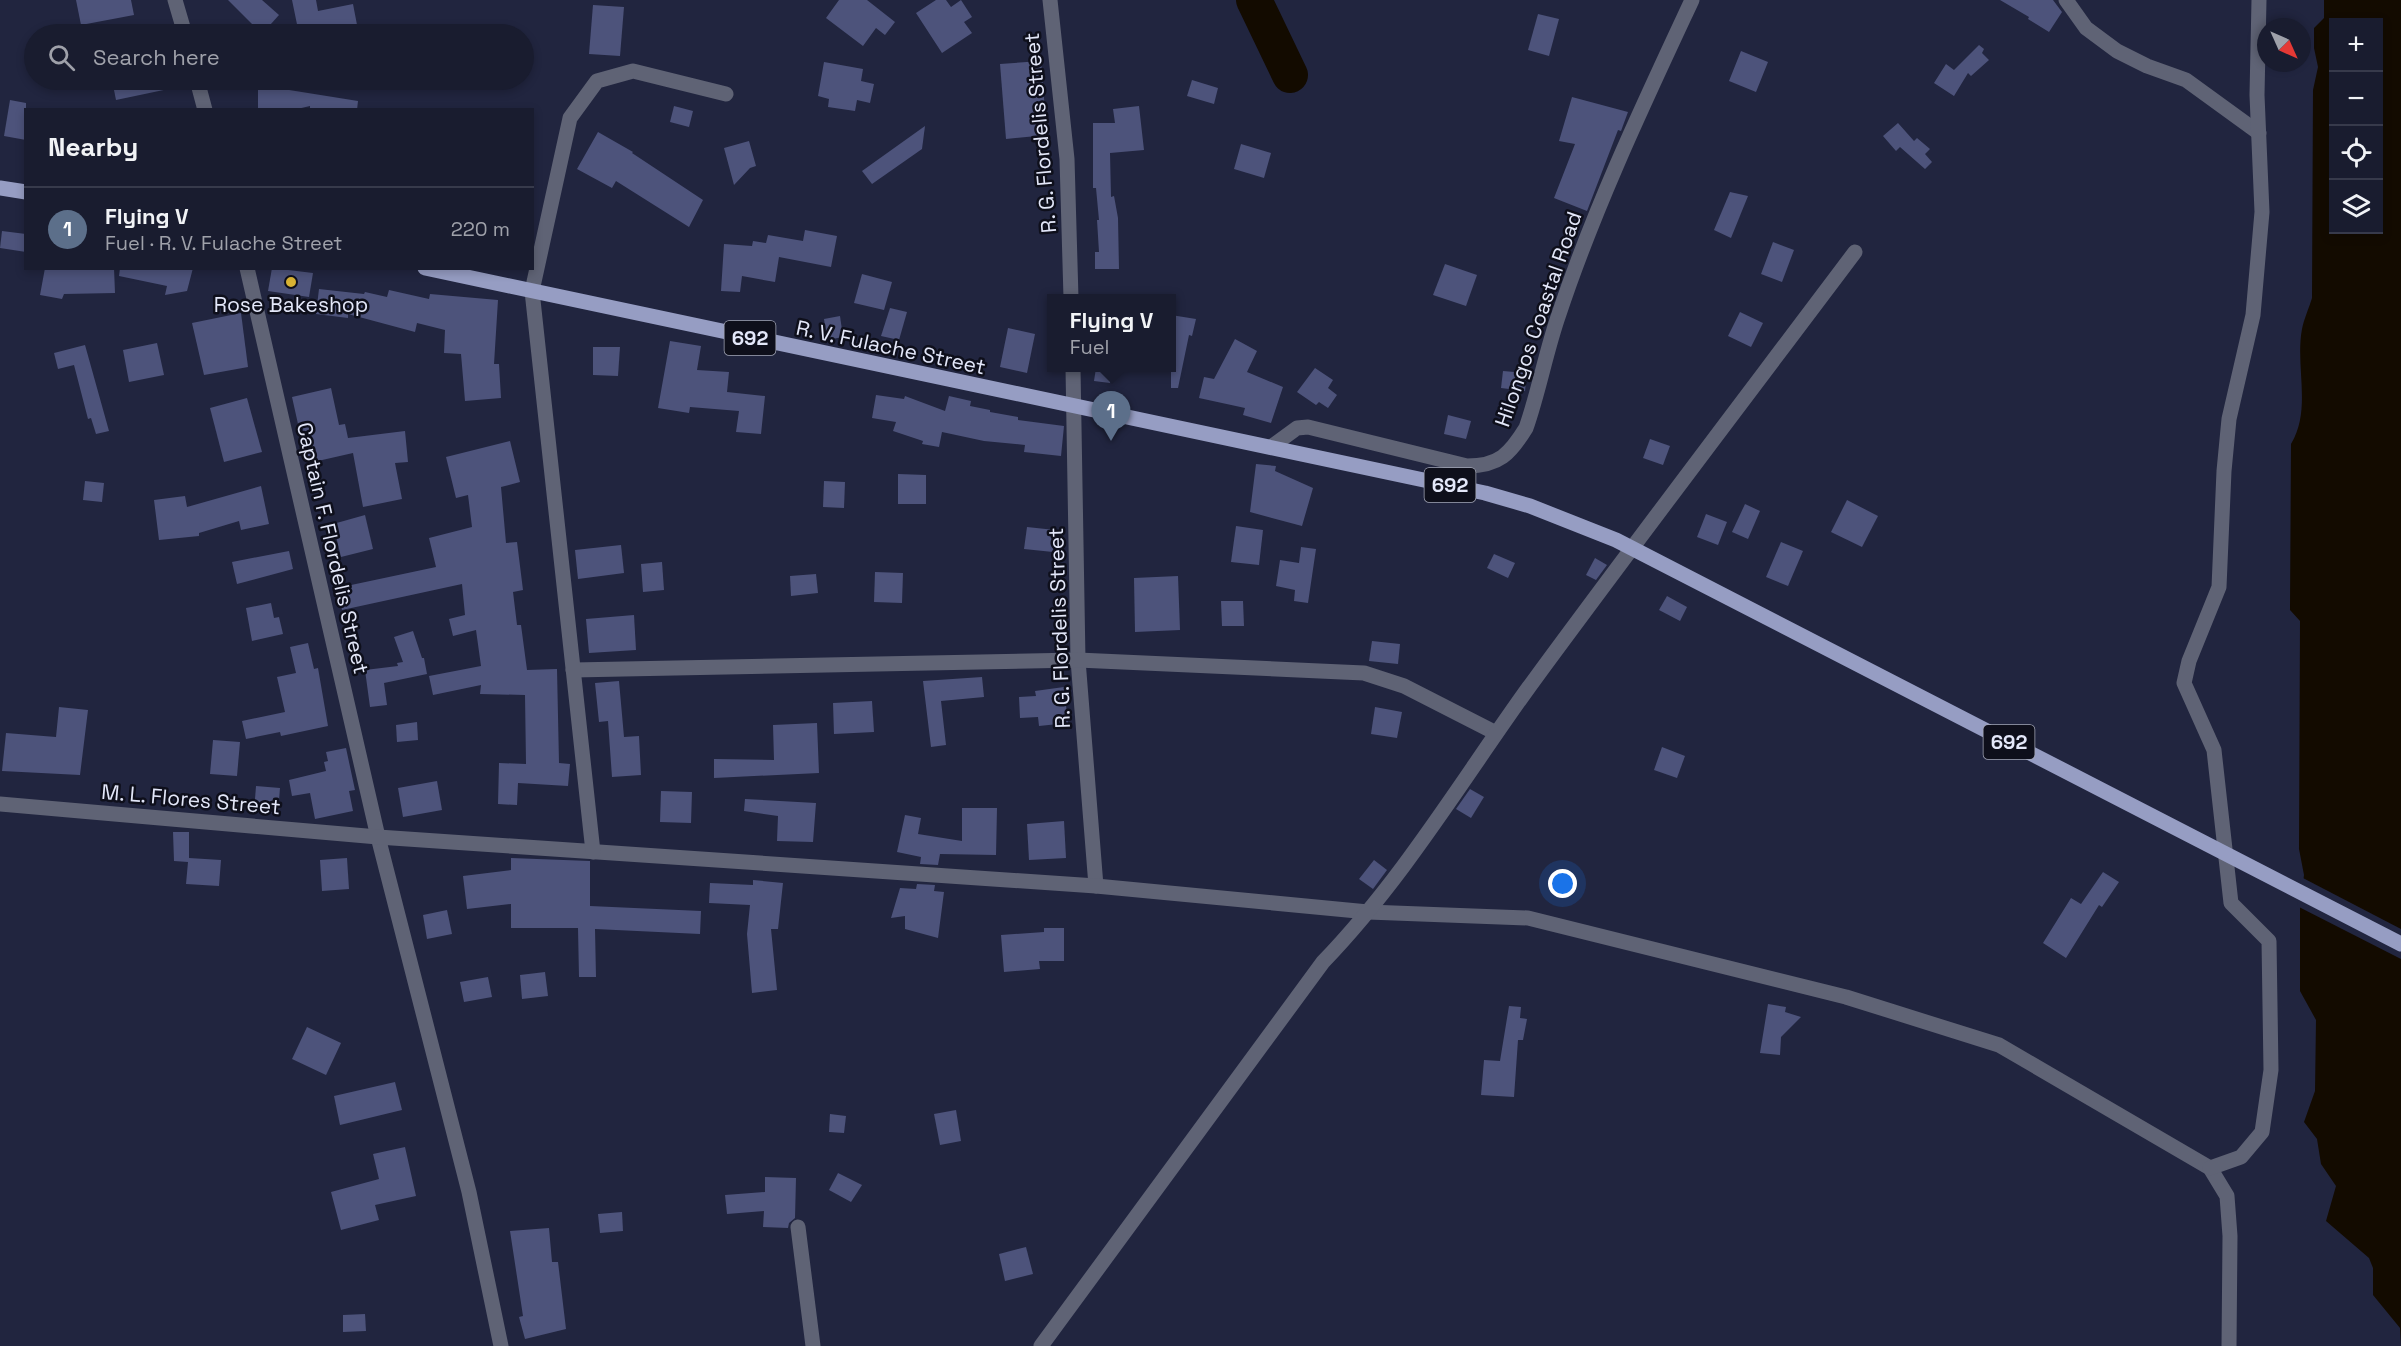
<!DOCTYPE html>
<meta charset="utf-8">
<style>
body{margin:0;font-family:"Space Grotesk",sans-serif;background:#26293b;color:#f1f3f6}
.controls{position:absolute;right:18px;top:18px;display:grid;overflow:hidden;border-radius:0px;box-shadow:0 3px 9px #0003}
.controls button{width:54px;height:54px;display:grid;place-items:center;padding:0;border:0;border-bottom:2px solid #373a4b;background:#191c2f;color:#f1f3f6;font:30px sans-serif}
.compass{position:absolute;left:2257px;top:18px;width:54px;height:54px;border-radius:50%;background:#191c2f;box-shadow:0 3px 9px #0003;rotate:135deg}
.you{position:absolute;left:1563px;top:884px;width:21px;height:21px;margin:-15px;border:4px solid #fff;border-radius:50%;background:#1a73e8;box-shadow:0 0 0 9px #1a73e833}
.badge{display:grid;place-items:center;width:39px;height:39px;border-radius:50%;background:#2563eb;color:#fff;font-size:20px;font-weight:700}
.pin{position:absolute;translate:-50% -50px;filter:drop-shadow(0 2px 3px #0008)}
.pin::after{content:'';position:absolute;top:32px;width:21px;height:18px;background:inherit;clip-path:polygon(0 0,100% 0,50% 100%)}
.popup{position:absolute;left:1047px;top:294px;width:129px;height:78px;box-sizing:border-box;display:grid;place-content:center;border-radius:0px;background:#191c2f;filter:drop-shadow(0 2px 4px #0005);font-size:20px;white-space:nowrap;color:#9fa1aa}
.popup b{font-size:22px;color:#f1f3f6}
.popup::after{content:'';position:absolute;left:50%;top:100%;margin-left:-12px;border:12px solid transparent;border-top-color:#191c2f}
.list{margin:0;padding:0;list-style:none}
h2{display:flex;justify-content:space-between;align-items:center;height:78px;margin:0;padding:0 24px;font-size:26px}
h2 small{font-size:20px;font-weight:400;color:#9fa1aa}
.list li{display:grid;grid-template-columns:39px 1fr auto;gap:18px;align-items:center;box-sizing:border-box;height:84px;padding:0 24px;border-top:2px solid #373a4b}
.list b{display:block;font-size:22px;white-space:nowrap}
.list p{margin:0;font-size:20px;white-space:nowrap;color:#9fa1aa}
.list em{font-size:20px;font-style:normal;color:#9fa1aa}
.icon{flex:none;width:33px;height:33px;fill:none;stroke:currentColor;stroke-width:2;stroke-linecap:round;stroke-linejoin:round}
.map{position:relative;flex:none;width:2401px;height:1346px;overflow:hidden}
.search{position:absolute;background:#191c2f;box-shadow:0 3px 9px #0003;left:24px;top:24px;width:510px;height:66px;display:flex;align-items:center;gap:15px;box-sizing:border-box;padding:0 21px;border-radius:33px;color:#9fa1aa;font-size:22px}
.panel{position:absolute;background:#191c2f;box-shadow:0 3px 9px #0003;left:24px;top:108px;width:510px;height:162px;border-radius:0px}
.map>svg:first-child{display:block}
.water{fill:#130b00;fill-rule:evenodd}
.pier{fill:#21253f}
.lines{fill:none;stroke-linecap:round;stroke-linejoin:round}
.river{stroke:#130b00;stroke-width:36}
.building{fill:#4d537b}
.minor{stroke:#5f6375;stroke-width:15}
.major{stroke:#969dc3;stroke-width:15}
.poi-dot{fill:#d9b334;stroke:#0e0f1b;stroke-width:2}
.labels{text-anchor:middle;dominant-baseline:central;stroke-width:5;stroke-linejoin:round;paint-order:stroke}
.shield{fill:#0e0f1b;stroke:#a3a6b6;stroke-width:1.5}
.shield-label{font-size:20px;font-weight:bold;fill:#e3e7f9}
.street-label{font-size:21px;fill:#e3e7f9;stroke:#0e0f1b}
.poi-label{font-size:21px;fill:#e3e7f9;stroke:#0e0f1b}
</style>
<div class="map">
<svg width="2401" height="1346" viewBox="0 0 2401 1346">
<rect width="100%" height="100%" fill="#21253f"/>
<path class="water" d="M2324,0H2401V1346L2400,1328L2373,1295V1268L2369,1258L2326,1221L2336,1186L2321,1164L2317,1139L2304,1122L2315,1091L2316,1020L2300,991V906L2304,875L2299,849L2300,621L2290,610L2291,444C2312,409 2295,367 2302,329C2304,319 2309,308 2312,298L2313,90L2318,67L2314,48V28L2324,18ZM2334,22H2378V230H2334Z"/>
<path class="pier" d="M2301,877L2401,929V959L2297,906Z"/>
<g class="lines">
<path class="river" d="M1254,0L1290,75"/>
</g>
<g class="building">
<path d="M76,0H131L134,15L81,25Z"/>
<path d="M228,0H262L279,15L262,34Z"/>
<path d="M292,0H316L318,11L353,4L358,30L333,34H299Z"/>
<path d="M839,0H867L895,22L885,35L876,28L863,46L826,18Z"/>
<path d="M936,0H946L951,7L961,0L972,17L964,22L972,33L942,53L916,13Z"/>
<path d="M2000,0H2053L2062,12L2049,32L2028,19L2029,17Z"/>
<path d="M593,5L624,7L620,56L589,54Z"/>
<path d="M1538,14L1559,19L1549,56L1528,50Z"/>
<path d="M1979,45L1984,49L1982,53L1989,60L1971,76L1968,73L1954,96L1934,83L1946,64L1954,70Z"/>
<path d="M1741,51L1768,62L1756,92L1729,81Z"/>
<path d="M1041,61L1047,135L1006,139L1000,64Z"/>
<path d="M824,62L863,69L861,81L874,84L870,103L857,100L855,111L828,107L829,99L818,96Z"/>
<path d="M112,80H177L178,87L116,100Z"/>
<path d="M1192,80L1218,88L1214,104L1187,96Z"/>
<path d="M258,85L358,101L357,110H310V106L293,110H258Z"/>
<path d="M1572,97L1628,112L1621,131L1618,130L1587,211L1554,198L1575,144L1559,141Z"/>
<path d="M10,100L26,103V140L4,136Z"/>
<path d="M674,106L693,111L689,127L670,122Z"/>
<path d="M1139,106L1144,150L1110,153L1111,197L1114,196L1118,218L1119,269H1095V252H1099L1097,220H1099L1096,188H1093V123H1115L1113,109Z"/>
<path d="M1898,123L1914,141L1917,138L1930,149L1925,154L1932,162L1925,169L1900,147L1896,151L1883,136Z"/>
<path d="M925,126L922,149L872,184L862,171Z"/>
<path d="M598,132L633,152L632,153L703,200L689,227L616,181L612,188L577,169Z"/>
<path d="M749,141L756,166L750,168L734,185L724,148Z"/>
<path d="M1241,144L1271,153L1264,178L1234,169Z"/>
<path d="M1730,192L1748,196L1731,238L1714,230Z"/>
<path d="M805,230L837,236L831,267L779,257L775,282L742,276L740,292L721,291L724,244L752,246L753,241L766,243L768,235L803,241Z"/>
<path d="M2,231L26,234V252L0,248Z"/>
<path d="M1773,242L1794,250L1782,282L1761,274Z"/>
<path d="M1445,264L1477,275L1466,306L1433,295Z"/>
<path d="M45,268H114L115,293L64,294L62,299L40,295Z"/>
<path d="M120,268H193L187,291L165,295L167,286L119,276Z"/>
<path d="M272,268L313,273L309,297L268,291Z"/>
<path d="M862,274L892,282L884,310L854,303Z"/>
<path d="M319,289L364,294L365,292L387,297L389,290L429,299L430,294L498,300L494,364H499L501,398L465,401L461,354L444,353L445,330L417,323L415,332L348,314V318L316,314Z"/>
<path d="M890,308L907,312L899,340L881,336Z"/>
<path d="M1740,312L1763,323L1751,347L1728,336Z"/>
<path d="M241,313L248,367L204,375L192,323Z"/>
<path d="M1171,315L1196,319L1192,336L1189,335L1178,388H1171Z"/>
<path d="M840,316L843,337L827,340L824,319Z"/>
<path d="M1008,328L1035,334L1027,373L1000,367Z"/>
<path d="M1235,339L1257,351L1247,372L1283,387L1271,423L1243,415L1245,408L1199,398L1204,377L1214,379Z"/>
<path d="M670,341L701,346L697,370L729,372L727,392L765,396L761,434L736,432L739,411L690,407L689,413L658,408Z"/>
<path d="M157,343L164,375L129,382L123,350Z"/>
<path d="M85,345L109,431L96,434L91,418L88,419L74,365L58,369L54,353Z"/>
<path d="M593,347H620L618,376L593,375Z"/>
<path d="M1096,368H1112L1110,383L1094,381Z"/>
<path d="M1315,368L1333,380L1328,388L1337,395L1328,408L1319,402L1316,405L1297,392Z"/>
<path d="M1503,371L1527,373L1525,391L1501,388Z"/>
<path d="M331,388L339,425L345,424L348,438L405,431L408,462L395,463L402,499L363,507L353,453L309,463L302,423L298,424L292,397Z"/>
<path d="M876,395L904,399L905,396L945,411L949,396L971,401L970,406L990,410V412L1018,417V420L1064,426L1061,456L1024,452L1025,445L984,441L942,432L939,447L922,444L923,441L893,431L896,422L872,418Z"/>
<path d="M247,398L262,452L224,462L210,408Z"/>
<path d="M1448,415L1471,421L1466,439L1444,434Z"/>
<path d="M1650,439L1670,446L1663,465L1643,458Z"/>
<path d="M510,441L520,482L501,487L506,543L517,542L523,590L513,592L517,625H521L527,670L557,669L559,763L570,764L568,786L518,783L517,805L498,804L499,763L526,764L525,695L480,694L481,685L433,695L429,676L481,666L476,630L453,636L449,619L465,615L462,584L342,610L337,588L436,567L429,538L472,527L468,495L456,498L446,457Z"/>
<path d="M1256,464L1276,466L1275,471L1313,488L1302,526L1250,512Z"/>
<path d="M898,474L926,475V504H898Z"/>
<path d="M85,481L104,483L102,502L83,500Z"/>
<path d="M824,481L845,482L844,508L823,507Z"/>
<path d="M261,486L269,524L241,530L239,521L199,533V536L159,540L154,500L185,496L187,507Z"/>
<path d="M1847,500L1878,516L1862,547L1831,532Z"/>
<path d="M1745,504L1760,511L1748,539L1732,532Z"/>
<path d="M1706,514L1727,522L1718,545L1697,537Z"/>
<path d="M365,515L373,549L341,557L333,524Z"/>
<path d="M1236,526L1263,530L1259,565L1231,562Z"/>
<path d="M1027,527L1055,530L1053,552L1024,549Z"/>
<path d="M1781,542L1803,551L1788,586L1766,577Z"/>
<path d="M621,545L624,573L578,579L575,550Z"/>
<path d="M1301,547L1316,549L1308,603L1294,601L1295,590L1276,586L1280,560L1299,563Z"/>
<path d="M289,551L293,569L237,584L232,562Z"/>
<path d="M1494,554L1515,563L1508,578L1487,568Z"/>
<path d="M1595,558L1607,565L1596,580L1586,575Z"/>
<path d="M662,562L664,590L643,592L641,564Z"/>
<path d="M875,572L903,573L902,603L874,602Z"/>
<path d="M816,574L818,593L791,596L790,576Z"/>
<path d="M1178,576L1180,630L1135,632L1134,578Z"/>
<path d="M1667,596L1687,607L1680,621L1659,610Z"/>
<path d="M1221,601H1243L1244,626H1222Z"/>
<path d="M271,603L274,618L279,617L283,634L252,641L246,608Z"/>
<path d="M634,615L636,650L589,653L586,619Z"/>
<path d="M413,631L422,658H424L427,674L384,683L387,705L370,707L365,670L398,666L397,663L403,662L394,637Z"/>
<path d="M1372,641L1400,644L1398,664L1369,661Z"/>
<path d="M308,643L314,669L318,668L328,726L281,736L280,732L246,739L242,721L285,712L277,677L296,673L290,647Z"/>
<path d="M982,677L984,697L941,701L946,745L931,747L923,681Z"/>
<path d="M619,681L624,737L639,736L641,775L612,777L608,721L599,722L595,683Z"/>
<path d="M1064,687L1068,723L1039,726L1038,717L1020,718L1019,697L1036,696L1035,691Z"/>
<path d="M872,701L874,732L834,734L833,703Z"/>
<path d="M59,707L88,710L80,775L2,771L6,733L56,737Z"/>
<path d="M1375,707L1402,712L1397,738L1371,734Z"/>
<path d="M417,722L418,740L397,742L396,725Z"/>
<path d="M817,723L819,773L714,778V759L774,760L773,725Z"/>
<path d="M213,740L240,742L237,776L210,774Z"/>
<path d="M1662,747L1685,756L1677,778L1654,770Z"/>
<path d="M346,748L355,790L349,791L353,811L315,819L310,793L292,796L289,780L326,771L324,762L328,761L326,752Z"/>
<path d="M437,781L442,810L403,817L398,788Z"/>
<path d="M256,786L280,788L278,813L254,812Z"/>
<path d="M1470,789L1484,797L1471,818L1456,809Z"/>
<path d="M661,791L692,792L691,823L660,822Z"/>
<path d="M745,799L816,803L813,842L777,841L778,816L744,811Z"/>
<path d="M962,808H997L996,855L940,854L938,865L920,864L921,857L897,852L905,815L921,818L918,834L962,841Z"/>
<path d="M1064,821L1066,858L1029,860L1027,824Z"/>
<path d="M173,832H189V858L221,860L219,886L186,884L188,862L174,861Z"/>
<path d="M347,858L349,889L322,891L320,860Z"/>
<path d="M511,858L590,861V906L701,911L700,934L595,929L596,977H579L578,928H511V904L467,909L463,876L511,870Z"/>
<path d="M1374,860L1387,870L1373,889L1359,879Z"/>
<path d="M2103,872L2119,882L2102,907L2099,905L2066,958L2043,943L2071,898L2081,904Z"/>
<path d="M753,880L783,883L778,929H771L777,990L752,993L747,934L750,905L709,903L710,883L753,885Z"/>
<path d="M917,884L935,885L934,891L944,892L938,938L905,929V916L891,918L900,888L916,889Z"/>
<path d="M447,910L452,934L427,939L423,915Z"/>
<path d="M1044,928H1064V961H1039L1040,969L1004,972L1001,935L1044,932Z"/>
<path d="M545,972L548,996L522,999L520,975Z"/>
<path d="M488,977L492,997L464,1002L460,982Z"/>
<path d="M1768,1004L1786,1007L1785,1012L1801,1017L1781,1037L1780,1055L1760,1053Z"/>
<path d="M1509,1006L1521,1007L1520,1018L1527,1019L1523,1040H1518L1514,1097L1481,1095L1484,1060L1500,1061Z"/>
<path d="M307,1027L341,1043L326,1075L292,1059Z"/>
<path d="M395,1082L402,1110L340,1125L334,1096Z"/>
<path d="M956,1110L961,1141L940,1145L934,1114Z"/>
<path d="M830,1114L846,1116L844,1133L829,1132Z"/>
<path d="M405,1147L416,1196L375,1205L379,1220L341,1230L331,1192L379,1179L373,1154Z"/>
<path d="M838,1173L862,1185L851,1202L829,1190Z"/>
<path d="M765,1177L796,1178L795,1218L789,1223L788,1228L763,1227L764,1211L727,1214L725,1195L765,1192Z"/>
<path d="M622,1212L623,1231L600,1233L598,1214Z"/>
<path d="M549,1228L552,1262H558L566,1329L525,1339L519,1317L523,1316L510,1231Z"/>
<path d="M1026,1247L1033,1274L1005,1281L999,1254Z"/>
<path d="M365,1314L366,1331L343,1332V1315Z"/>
</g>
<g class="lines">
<g class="minor">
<path d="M175,0L185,34"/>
<path d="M1050,0L1067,159L1071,298"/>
<path d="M2066,0L2086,28L2117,51L2147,66L2186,80L2259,133"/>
<path d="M197,80L205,110"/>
<path d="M247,268L378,837L469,1192L501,1346"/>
<path d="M1073,368L1078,660L1096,886"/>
<path d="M1271,447L1297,428L1308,427L1467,466C1499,466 1510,454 1526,428C1539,391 1546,351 1559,314C1595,206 1644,103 1692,0"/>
<path d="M573,670L1078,660L1364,673L1404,686L1496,733"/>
<path d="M0,804L378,837L1096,886L1368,912L1528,918L1846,997L1999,1045L2210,1168L2227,1196L2230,1236L2229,1346"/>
<path d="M593,852L532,291L570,118L597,81L633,71L726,94"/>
<path d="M2210,1168L2241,1157L2262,1132L2271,1070L2269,941L2231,903L2214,750L2184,683L2189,661L2219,587L2224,471L2229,419L2253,315L2262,212L2257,95L2259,0"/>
<path d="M798,1227L813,1346"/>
<path d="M1041,1346L1323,962C1403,879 1462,780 1529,687C1636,541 1746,397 1855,252"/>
</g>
<g class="major">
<path d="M0,188L26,192"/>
<path d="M425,268L1485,493L1530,506L1616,540L2401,944"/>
</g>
</g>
<circle class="poi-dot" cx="291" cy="282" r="6"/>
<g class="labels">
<g class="shield">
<rect x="724.5" y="321" width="51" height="34" rx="4.5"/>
<rect x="1424.5" y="468" width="51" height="34" rx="4.5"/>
<rect x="1983.5" y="725" width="51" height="34" rx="4.5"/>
</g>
<g class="shield-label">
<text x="750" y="338">692</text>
<text x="1450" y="485">692</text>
<text x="2009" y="742">692</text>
</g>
<g class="street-label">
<text transform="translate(1040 133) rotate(-95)">R. G. Flordelis Street</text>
<text transform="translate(1538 319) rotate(-71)">Hilongos Coastal Road</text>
<text transform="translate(891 347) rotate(12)">R. V. Fulache Street</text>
<text transform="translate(333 548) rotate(77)">Captain F. Flordelis Street</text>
<text transform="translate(1059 628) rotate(-92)">R. G. Flordelis Street</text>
<text transform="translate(191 799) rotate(5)">M. L. Flores Street</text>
</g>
<g class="poi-label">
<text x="291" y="304">Rose Bakeshop</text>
</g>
</g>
</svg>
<div class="controls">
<button>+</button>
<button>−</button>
<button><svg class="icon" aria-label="locate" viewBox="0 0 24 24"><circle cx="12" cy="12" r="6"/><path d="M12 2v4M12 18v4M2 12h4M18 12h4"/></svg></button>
<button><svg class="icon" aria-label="layers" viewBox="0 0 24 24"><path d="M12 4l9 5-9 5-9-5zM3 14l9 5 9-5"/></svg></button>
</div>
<svg class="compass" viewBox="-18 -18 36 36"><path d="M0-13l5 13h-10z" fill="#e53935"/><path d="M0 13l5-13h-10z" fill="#9fa1aa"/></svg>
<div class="you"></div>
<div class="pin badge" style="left:1111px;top:441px;background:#5c6f8a">1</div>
<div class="popup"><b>Flying V</b>Fuel</div>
<div class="search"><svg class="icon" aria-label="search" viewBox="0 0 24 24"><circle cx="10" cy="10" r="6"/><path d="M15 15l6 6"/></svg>Search here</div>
<section class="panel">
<h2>Nearby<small></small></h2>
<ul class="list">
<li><span class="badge" style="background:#5c6f8a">1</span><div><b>Flying V</b><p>Fuel · R. V. Fulache Street</p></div><em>220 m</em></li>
</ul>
</section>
</div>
